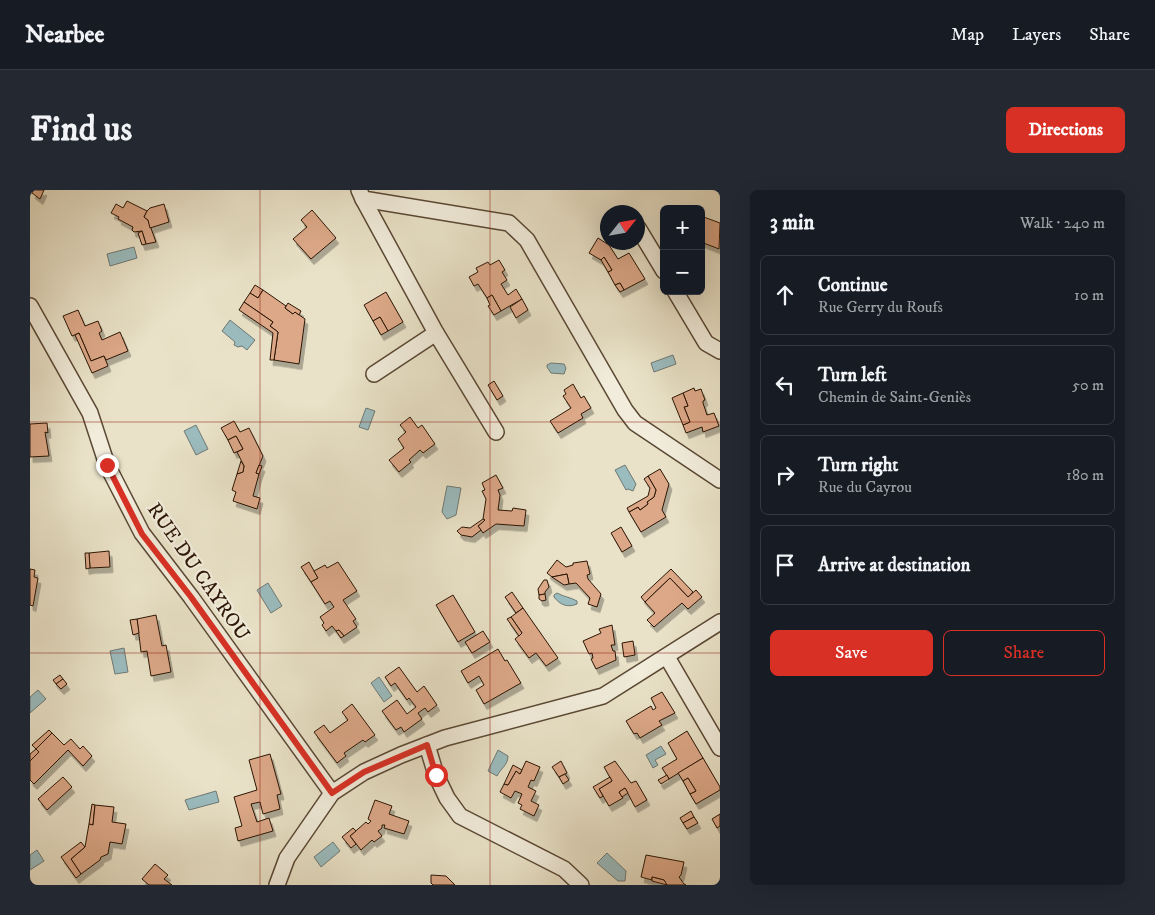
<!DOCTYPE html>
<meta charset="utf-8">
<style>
body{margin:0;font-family:"IM FELL DW Pica",serif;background:#242831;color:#f1f3f6}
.controls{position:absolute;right:15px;top:15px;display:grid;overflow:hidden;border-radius:8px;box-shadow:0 5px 20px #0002}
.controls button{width:45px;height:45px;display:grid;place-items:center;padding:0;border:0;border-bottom:1px solid #363941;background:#171b24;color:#f1f3f6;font:25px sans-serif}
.compass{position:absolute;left:570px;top:15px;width:45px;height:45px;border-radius:50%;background:#171b24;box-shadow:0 5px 20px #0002;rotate:59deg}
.stop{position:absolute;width:15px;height:15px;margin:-11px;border:4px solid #d93025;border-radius:50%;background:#fff}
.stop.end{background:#d93025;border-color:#fff;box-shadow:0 1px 5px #0008}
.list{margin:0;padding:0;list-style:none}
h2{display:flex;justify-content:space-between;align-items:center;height:65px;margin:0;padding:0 20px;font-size:21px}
h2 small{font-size:16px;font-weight:400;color:#9ea1a6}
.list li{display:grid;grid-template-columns:32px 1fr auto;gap:15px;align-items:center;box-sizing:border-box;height:80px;margin:0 10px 10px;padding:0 10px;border:1px solid #363941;border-radius:8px}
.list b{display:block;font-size:19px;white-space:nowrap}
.list p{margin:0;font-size:16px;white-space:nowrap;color:#9ea1a6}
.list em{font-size:16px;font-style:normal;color:#9ea1a6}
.actions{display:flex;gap:10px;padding:15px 20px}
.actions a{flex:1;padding:11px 0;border:1px solid #d93025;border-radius:8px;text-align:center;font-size:18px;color:#d93025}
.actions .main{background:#d93025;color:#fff}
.icon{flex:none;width:28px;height:28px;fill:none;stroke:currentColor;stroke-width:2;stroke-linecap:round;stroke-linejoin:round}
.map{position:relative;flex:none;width:690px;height:695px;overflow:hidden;border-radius:8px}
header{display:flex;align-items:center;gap:30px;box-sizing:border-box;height:70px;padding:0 25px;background:#171b24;border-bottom:1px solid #363941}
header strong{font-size:24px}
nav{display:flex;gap:28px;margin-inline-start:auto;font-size:18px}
.intro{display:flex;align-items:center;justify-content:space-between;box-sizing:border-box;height:120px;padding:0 30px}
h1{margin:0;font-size:35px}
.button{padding:12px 22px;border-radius:8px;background:#d93025;color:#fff;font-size:18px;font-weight:700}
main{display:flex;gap:30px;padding:0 30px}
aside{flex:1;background:#171b24;border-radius:8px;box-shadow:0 5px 20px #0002}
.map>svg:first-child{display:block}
.water{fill:#9bbcbf;stroke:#6e7974}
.building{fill:#dca888;stroke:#2b1503;filter:url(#shadow)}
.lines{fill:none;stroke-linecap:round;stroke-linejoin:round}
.street-casing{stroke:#5a4834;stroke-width:18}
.street{stroke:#f1ecdb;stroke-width:15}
.route{stroke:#d93025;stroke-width:6}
.grid{fill:none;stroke:#8f2418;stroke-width:1;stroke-opacity:0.55}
.labels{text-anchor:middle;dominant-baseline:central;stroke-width:4.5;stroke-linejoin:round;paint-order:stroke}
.street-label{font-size:20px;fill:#2b1503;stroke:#f1ecdb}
</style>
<header>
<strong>Nearbee</strong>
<nav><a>Map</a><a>Layers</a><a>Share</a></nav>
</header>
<div class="intro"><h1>Find us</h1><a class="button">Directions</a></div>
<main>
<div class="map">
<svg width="690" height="695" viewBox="0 0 690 695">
<defs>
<filter id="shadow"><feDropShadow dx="3" dy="5.5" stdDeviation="0" flood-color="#0004"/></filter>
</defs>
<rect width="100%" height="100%" fill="#e9e2c8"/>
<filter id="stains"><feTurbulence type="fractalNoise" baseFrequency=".004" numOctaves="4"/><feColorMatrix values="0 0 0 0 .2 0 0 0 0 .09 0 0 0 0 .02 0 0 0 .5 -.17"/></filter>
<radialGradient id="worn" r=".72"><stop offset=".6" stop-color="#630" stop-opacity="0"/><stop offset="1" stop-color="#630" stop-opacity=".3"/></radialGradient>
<g class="water">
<path d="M104,57L107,68L80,76L77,64Z"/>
<path d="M200,130L225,150L217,160L212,156L208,157L204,155L205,152L192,141Z"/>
<path d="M643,165L646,174L624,182L621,173Z"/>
<path d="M521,173L534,174L536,178L534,184L521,183L517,177V175Z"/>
<path d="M336,218L345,221L338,240L329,237Z"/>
<path d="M166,235L178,259L166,265L154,241Z"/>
<path d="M595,275L606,294L603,301L598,299L596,300L585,280Z"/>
<path d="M417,296L431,298L426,325L417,329L412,322Z"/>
<path d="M238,393L252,416L241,423L227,400Z"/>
<path d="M527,403C534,407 540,407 547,411V414C538,418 530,415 524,407V405Z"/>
<path d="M94,458L98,482L85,484L80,461Z"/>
<path d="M349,487L362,506L354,512L341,493Z"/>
<path d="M8,500L16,509L0,523V507Z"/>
<path d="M631,556L636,564L625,570L628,575L623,578L616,565Z"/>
<path d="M468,560L478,566C478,575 471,578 467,586L458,581Z"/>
<path d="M186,601L189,612L159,620L155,610Z"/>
<path d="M303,652L310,661L291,677L284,667Z"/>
<path d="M7,660L14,671L0,680V665Z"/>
<path d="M577,663L596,681L595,691H588L567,673Z"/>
</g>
<g class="building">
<path d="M4,0H14L10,9L2,3Z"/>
<path d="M97,11L117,21L114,27L118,30L126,52L116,54L112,41L104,42L102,40L103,37L88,29L89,27L81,23L86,14L93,18Z"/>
<path d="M134,14L139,32L120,38L118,30L114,27L117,21L120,18Z"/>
<path d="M282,20L306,48L281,69L263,49L277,37L271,30Z"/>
<path d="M671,26L690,33L689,59L671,52Z"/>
<path d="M112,41L116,54L112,55L108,43Z"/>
<path d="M568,48L579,55L588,69L599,63L615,89L594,100L590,93L585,95L578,82L582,80L574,67L571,70L559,63Z"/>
<path d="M574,67L582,80L578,82L571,70Z"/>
<path d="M469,70L475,80L472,82L477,90L471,94L478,105L486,99L492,109L471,121L462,105L457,108L448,94L444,96L439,87L448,82L446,78L458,72L460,75Z"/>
<path d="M590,93L594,100L590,102L585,95Z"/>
<path d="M225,95L233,100L228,108L220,103Z"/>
<path d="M233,100L256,116L255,118L263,124L265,122L275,129L269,174L244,170L248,142L240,136L243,132L214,112L220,103L228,108Z"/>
<path d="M356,102L373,132L358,141L350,127L343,131L334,115Z"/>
<path d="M462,105L471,121L464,125L458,116L460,115L457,108Z"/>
<path d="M492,109L498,120L486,128L480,117Z"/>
<path d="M214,112L243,132L240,136L248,142L244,170H240L243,143L209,120Z"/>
<path d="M258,113L271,121L269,125L265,122L263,124L255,118Z"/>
<path d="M48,120L55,136L68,131L72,141L69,143L72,150L90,142L98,161L76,170L74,166L61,171L49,143L42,146L33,126Z"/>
<path d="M350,127L358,141L351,145L343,131Z"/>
<path d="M49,143L61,171L74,166L78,176L62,183L45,145Z"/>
<path d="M464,191L473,206L467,210L458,195Z"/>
<path d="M543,194L551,208L554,206L561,218L551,224L553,228L528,243L520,231L541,218L533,206L536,204L534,200Z"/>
<path d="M664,198L665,201L671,199L675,210L673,211V213L677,225L684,223L689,236L673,242L672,237L656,243L653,235L660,232L654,217L658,216L653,203Z"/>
<path d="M653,203L658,216L654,217L660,232L653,235L642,208Z"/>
<path d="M380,227L388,238L392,235L405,254L393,263L390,260L379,270L381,272L369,282L359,270L374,258L368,249L376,242L370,235Z"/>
<path d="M204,231L210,242L219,238L233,266L226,283L229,284L223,306L230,308L227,319L203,311L206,302L202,300L207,284L213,282L214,276L207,262L213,259L206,246L198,250L191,238Z"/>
<path d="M17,233L18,243L15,242L19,266L0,267V234Z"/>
<path d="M206,246L213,259L204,263L198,250Z"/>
<path d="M211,271L214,276L213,282L207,284Z"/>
<path d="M229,275L232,276L229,284L226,283Z"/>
<path d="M630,279L639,294L632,320L636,327L611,342L599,322L608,317L610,320L618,314L617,312L624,307L626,300L618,286Z"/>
<path d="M466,285L473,298L468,300L470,305L468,320L482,321L483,318L496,320L494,336L466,334L453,343L448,336L455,330L453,329L456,309L452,301L455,300L452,293Z"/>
<path d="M618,286L626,300L624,307L617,312L618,314L610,320L608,317L599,322L597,318L618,306L620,298L614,289Z"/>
<path d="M453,329L455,330L454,331L448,336L451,340L442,347L431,345L427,341L432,337L440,338Z"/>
<path d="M591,337L602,356L592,362L581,343Z"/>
<path d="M79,361L80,377L60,378L59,363Z"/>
<path d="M55,363H59L60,378L56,379Z"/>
<path d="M527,370L536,377L543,375V373L557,371L560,384L557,385L558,389L571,404L567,417L558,414L560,408L546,393L539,394L537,384L522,387L517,383Z"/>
<path d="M279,372L288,388L281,392L271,377Z"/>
<path d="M308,372L327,401L313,410L326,429L323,431L327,437L314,446L309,440L306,441L302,436L296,441L292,435L294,433L290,427L304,417L300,411L295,414L281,392L288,388L284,381L295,375L297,378Z"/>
<path d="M0,379L5,380L4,387L8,388L3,416L0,415Z"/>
<path d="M641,379L663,402L658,407L640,388L615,412L611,407Z"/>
<path d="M537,384L539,394L534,395L522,387Z"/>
<path d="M640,388L658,407L666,400L672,407L658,419L652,413L624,437L617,430L625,423L615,412Z"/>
<path d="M514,390H517L519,397L515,402V404L509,405L508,399Z"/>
<path d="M482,402L493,418L486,423L475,407Z"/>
<path d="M515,404L516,410L512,411L509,409V405Z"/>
<path d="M423,405L445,442L428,452L406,415Z"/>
<path d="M493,418L528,468L516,476L506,463L499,468L485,449L492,443L481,427Z"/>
<path d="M126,425L132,456L136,455L141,482L121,486L117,461L111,462L107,429Z"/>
<path d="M481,427L492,443L489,446L477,429Z"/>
<path d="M107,429L109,443L103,445L100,430Z"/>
<path d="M582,435L585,455H581L583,461H585L586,470L566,479L561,469L563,468L562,463L559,464L553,451L571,443L569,439Z"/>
<path d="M309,440L314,446L311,448L306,441Z"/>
<path d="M453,441L460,452L442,463L435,452Z"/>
<path d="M603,451L605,465L594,467L592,453Z"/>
<path d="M468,459L475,471L477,470L491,493L454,514L446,500L454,495L449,486L438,493L431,481Z"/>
<path d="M369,477L387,502L394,496L407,515L398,522L395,518L388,523L392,529L374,542L371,537L366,540L352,521L367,510L377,524L386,517L379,508L377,510L365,493L361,496L355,487Z"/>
<path d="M30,485L33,489L26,494L23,490Z"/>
<path d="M33,489L37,494L31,499L26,494Z"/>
<path d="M632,502L645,523L629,531L632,535L610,548L607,543L604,544L596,531L621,516L623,520L626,518L621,508Z"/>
<path d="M322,514L345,545L335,552L333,550L314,563L316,566L307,573L284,542L294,535L300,543L318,530L312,522Z"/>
<path d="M19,540L22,543L6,559L2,555Z"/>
<path d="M657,541L673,568L639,589L632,578L647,569L638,553Z"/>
<path d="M22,543L34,555L41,549L50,559L53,556L62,566L53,576L38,560L4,594L0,590V571L9,562L6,559Z"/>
<path d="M6,559L9,562L0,571V564Z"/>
<path d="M240,564L251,604L247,605L250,619L233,624L230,612L221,614L227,632L239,628L243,641L208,651L205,638L212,636L204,607L227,600L219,570Z"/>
<path d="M673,568L690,597V600L666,614L660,604L666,601L658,588L653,591L648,583Z"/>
<path d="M496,571L510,577L504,591L501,590L498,597L506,601L501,611L509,615L504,626L490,619L492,615L488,613L492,604L485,601L481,608L470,602L474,594L478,595L486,581L490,584Z"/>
<path d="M531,571L537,583L529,587L522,577Z"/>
<path d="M585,571L601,593L606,591L617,610L605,617L595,598L589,602L593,608L579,616L569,599L582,591L574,577Z"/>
<path d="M483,575L492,580L490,584L486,581L478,595L474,594Z"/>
<path d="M535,584L539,590L533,594L529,587Z"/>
<path d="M637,585L639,589L631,594L628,590Z"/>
<path d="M33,587L42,597L17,620L8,609Z"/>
<path d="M580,587L582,591L569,599L573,606L570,608L563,597Z"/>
<path d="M658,588L666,601L660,604L653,591Z"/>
<path d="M595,598L598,603L592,607L589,602Z"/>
<path d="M345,610L362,616L359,624L379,631L374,644L354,638L355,635H352V638L348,641L352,646L344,652L342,650L331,660L320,646L336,632L338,634L341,631L338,629Z"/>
<path d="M62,614L65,615L63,635L59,634Z"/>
<path d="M65,615L84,617L82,632L96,634L92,654L80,652L78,664L71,667L70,670L51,684L41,669L55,657L59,634L63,635Z"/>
<path d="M661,621L664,627L653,633L650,628Z"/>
<path d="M690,624V636L687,638L682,629Z"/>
<path d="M664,627L668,633L657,639L653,633Z"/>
<path d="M323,638L326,641L320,646L326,654L321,658L312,647Z"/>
<path d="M51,652L55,657L41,669L51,684L46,688L31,667Z"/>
<path d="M616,665L654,672L651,685L649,687L654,694L656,695H637L634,690L622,687V690L611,687Z"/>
<path d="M125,674L138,685L134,689L142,695H119L112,689Z"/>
<path d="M401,685L416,686L425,695H403L401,693Z"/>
<path d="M622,687L634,690L637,695L622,691Z"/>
</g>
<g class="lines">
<defs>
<g id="street">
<path d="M329,0L333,9L479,33L497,50L595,220L605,233L690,290"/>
<path d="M333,9L406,143L466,242"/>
<path d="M608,38L634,81"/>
<path d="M645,101L676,153L690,161"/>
<path d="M0,116L60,223L77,275L112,343L161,407L302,603"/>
<path d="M344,184L406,143"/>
<path d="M637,467L690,558"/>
<path d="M397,555L406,585L417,608L430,626L534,679L551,695"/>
<path d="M247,695L257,668L302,603L334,582L371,565L415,548L573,506L690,432"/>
</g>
</defs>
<use href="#street" class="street-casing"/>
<use href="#street" class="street"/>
</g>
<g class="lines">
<path class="route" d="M77,275L112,344L161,407L302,603L334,582L397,555L406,585"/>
</g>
<path class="grid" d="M230,0V695M460,0V695M0,232H690M0,463H690"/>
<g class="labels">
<g class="street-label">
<text transform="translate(168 382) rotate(55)">RUE DU CAYROU</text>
</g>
</g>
<rect width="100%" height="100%" filter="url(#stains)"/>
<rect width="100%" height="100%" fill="url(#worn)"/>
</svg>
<div class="controls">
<button>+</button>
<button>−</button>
</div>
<svg class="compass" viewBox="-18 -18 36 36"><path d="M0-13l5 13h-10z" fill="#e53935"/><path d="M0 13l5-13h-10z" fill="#9ea1a6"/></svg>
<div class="stop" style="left:406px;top:585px"></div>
<div class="stop end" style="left:77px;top:275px"></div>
</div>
<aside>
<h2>3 min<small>Walk · 240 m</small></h2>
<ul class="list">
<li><svg class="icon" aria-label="ahead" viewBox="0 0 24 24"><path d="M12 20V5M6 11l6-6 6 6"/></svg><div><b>Continue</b><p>Rue Gerry du Roufs</p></div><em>10 m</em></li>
<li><svg class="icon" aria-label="left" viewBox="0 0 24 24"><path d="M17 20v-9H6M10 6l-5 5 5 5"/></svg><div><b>Turn left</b><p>Chemin de Saint-Geniès</p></div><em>50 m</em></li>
<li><svg class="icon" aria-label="right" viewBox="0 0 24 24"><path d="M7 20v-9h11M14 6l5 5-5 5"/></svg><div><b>Turn right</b><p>Rue du Cayrou</p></div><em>180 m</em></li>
<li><svg class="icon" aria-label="arrive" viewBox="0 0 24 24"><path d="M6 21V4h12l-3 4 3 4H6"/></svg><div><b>Arrive at destination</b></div></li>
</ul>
<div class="actions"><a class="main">Save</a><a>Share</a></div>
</aside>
</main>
